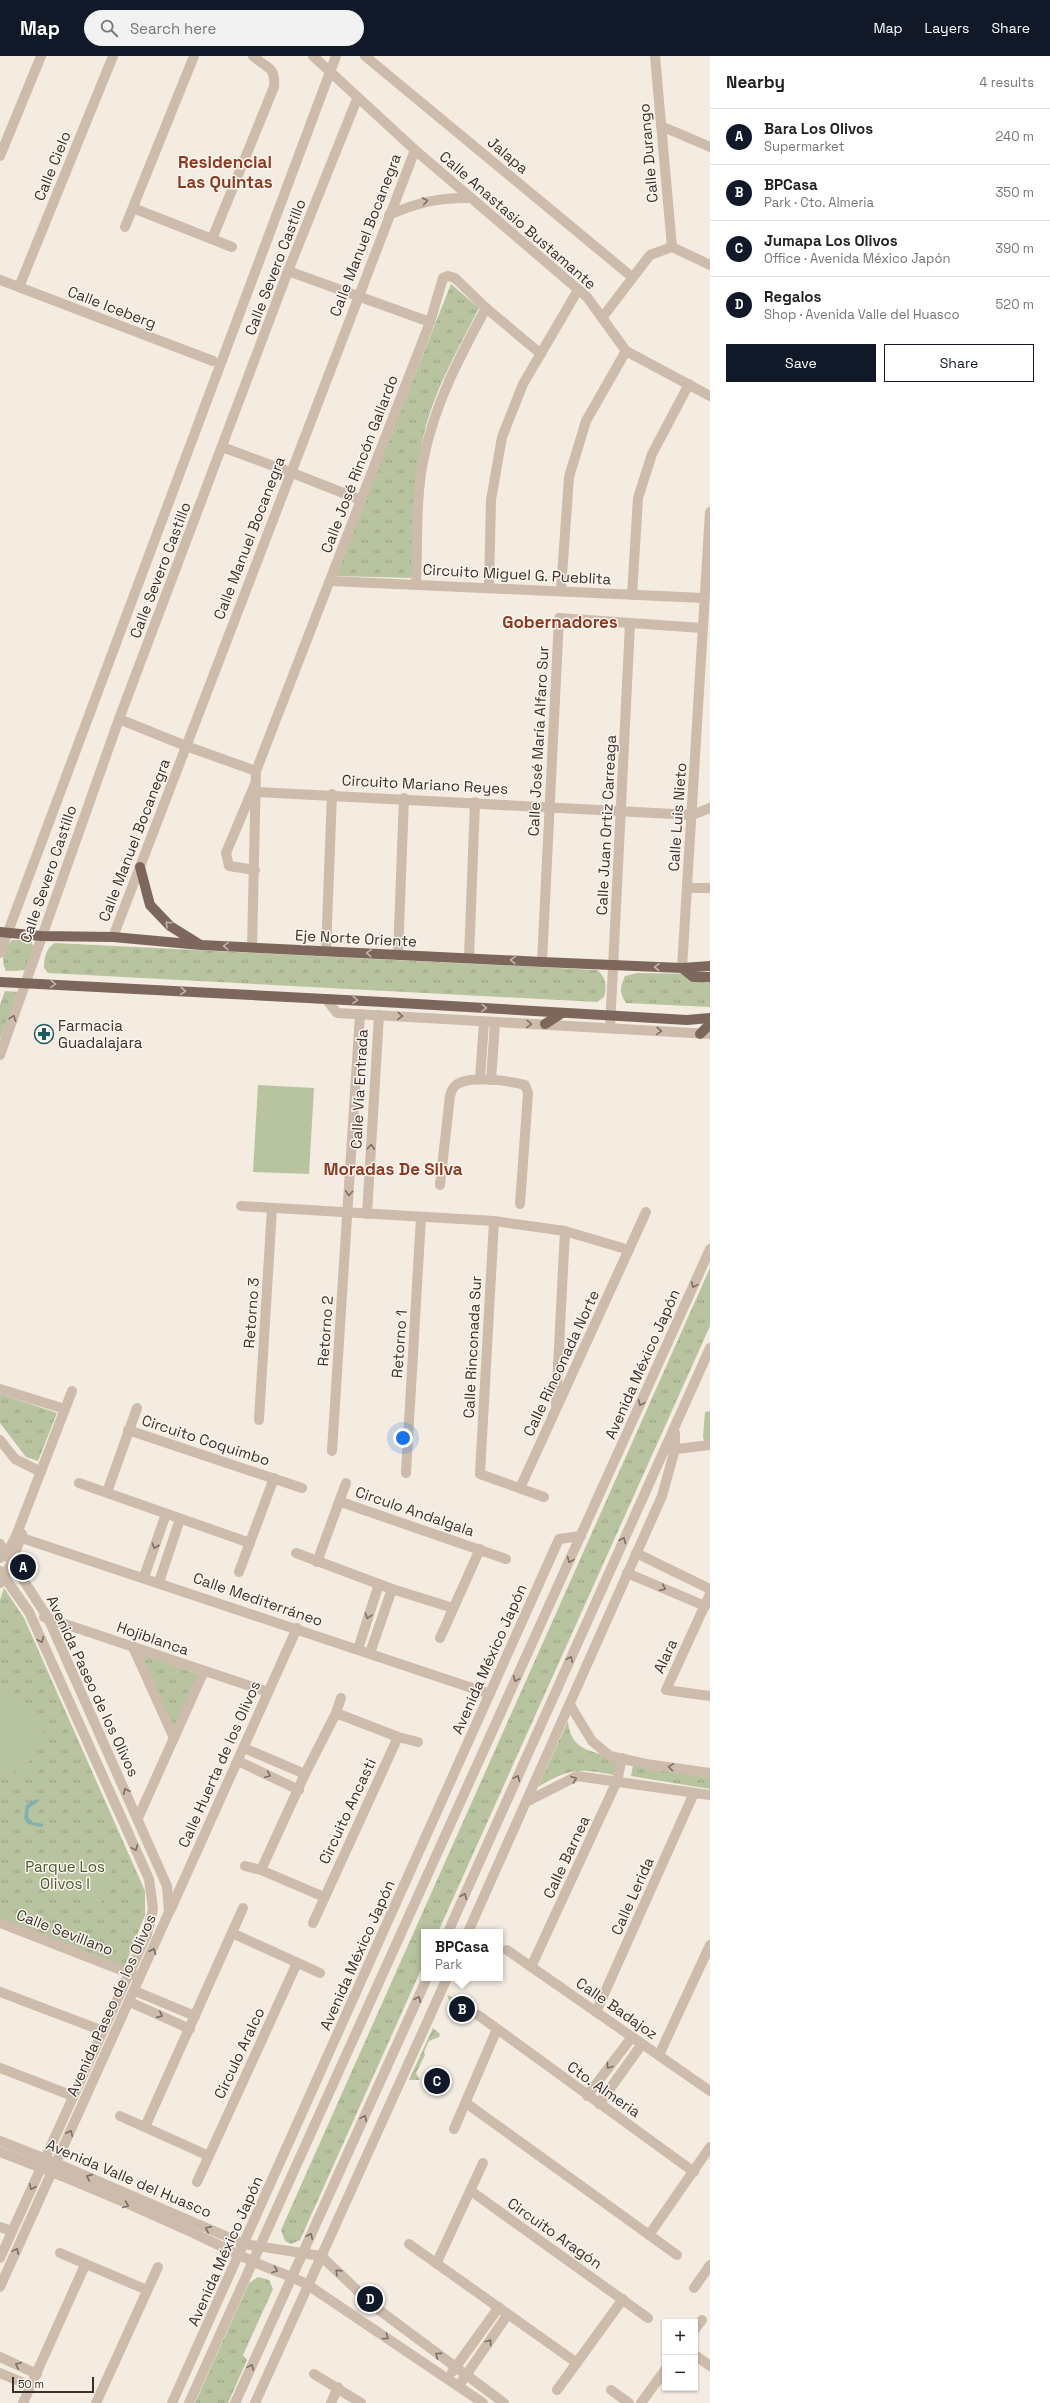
<!DOCTYPE html>
<meta charset="utf-8">
<style>
body{margin:0;font-family:"Space Grotesk",sans-serif;background:#f2f2f2;color:#222}
.controls{position:absolute;right:12px;bottom:12px;display:grid;overflow:hidden;border-radius:0px;box-shadow:0 1px 3px #0004}
.controls button{width:36px;height:36px;display:grid;place-items:center;padding:0;border:0;border-bottom:1px solid #e0e0e0;background:#fff;color:#222;font:20px sans-serif}
.scale{position:absolute;left:12px;bottom:10px;width:82px;box-sizing:border-box;padding-left:4px;border:2px solid #3b302b;border-top:0;font-size:11px;line-height:14px;white-space:nowrap;color:#3b302b;-webkit-text-stroke:3px #fbf5ee;paint-order:stroke}
.you{position:absolute;left:403px;top:1382px;width:14px;height:14px;margin:-10px;border:3px solid #fff;border-radius:50%;background:#1a73e8;box-shadow:0 0 0 6px #1a73e833}
.badge{display:grid;place-items:center;width:26px;height:26px;border-radius:50%;background:#111827;color:#fff;font-size:13px;font-weight:700}
.pin{position:absolute;translate:-50% -50%;border:2px solid #fff;box-shadow:0 1px 4px #0006}
.popup{position:absolute;left:421px;top:1873px;width:82px;height:52px;box-sizing:border-box;display:grid;place-content:center;border-radius:0px;background:#fff;filter:drop-shadow(0 1px 3px #0005);font-size:13px;white-space:nowrap;color:#767676}
.popup b{font-size:15px;color:#222}
.popup::after{content:'';position:absolute;left:50%;top:100%;margin-left:-8px;border:8px solid transparent;border-top-color:#fff}
.list{margin:0;padding:0;list-style:none}
h2{display:flex;justify-content:space-between;align-items:center;height:52px;margin:0;padding:0 16px;font-size:17px}
h2 small{font-size:13px;font-weight:400;color:#767676}
.list li{display:grid;grid-template-columns:26px 1fr auto;gap:12px;align-items:center;box-sizing:border-box;height:56px;padding:0 16px;border-top:1px solid #e0e0e0}
.list b{display:block;font-size:15px;white-space:nowrap}
.list p{margin:0;font-size:13px;white-space:nowrap;color:#767676}
.list em{font-size:13px;font-style:normal;color:#767676}
.actions{display:flex;gap:8px;padding:12px 16px}
.actions a{flex:1;padding:9px 0;border:1px solid #111827;border-radius:0px;text-align:center;font-size:14px;color:#111827}
.actions .main{background:#111827;color:#fff}
.icon{flex:none;width:22px;height:22px;fill:none;stroke:currentColor;stroke-width:2;stroke-linecap:round;stroke-linejoin:round}
.map{position:relative;flex:none;width:710px;height:2347px;overflow:hidden}
header{display:flex;align-items:center;gap:24px;box-sizing:border-box;height:56px;padding:0 20px;background:#111827;color:#fff}
header strong{font-size:19px}
nav{display:flex;gap:22px;margin-inline-start:auto;font-size:14px}
.search{width:280px;height:36px;background:#f2f2f2;display:flex;align-items:center;gap:10px;box-sizing:border-box;padding:0 14px;border-radius:22px;color:#767676;font-size:15px}
main{display:flex}
aside{flex:1;background:#fff}
.map>svg:first-child{display:block}
.grass{fill:url(#grass-tufts)}
.garden{fill:url(#garden-furrows)}
.pitch{fill:#b8c4a0}
.water{fill:#7fb0b2}
.lines{fill:none;stroke-linecap:round;stroke-linejoin:round}
.minor{stroke:#cdbbac;stroke-width:10}
.major{stroke:#7d675c;stroke-width:10}
.oneway{stroke:#7d6f65}
.oneway2{stroke:#c2b5ac}
.labels{text-anchor:middle;dominant-baseline:central;stroke-width:3;stroke-linejoin:round;paint-order:stroke}
.street-label{font-size:15px;fill:#3b302b;stroke:#fbf5ee}
.poi-label{font-size:15px;fill:#3b302b;stroke:#fbf5ee;text-anchor:start}
.park-label{font-size:15px;fill:#4a5a2e;stroke:#fbf5ee}
.quarter-label{font-size:17px;font-weight:bold;fill:#8c3b22;stroke:#fbf5ee}
</style>
<header>
<strong>Map</strong>
<div class="search"><svg class="icon" aria-label="search" viewBox="0 0 24 24"><circle cx="10" cy="10" r="6"/><path d="M15 15l6 6"/></svg>Search here</div>
<nav><a>Map</a><a>Layers</a><a>Share</a></nav>
</header>
<main>
<div class="map">
<svg width="710" height="2347" viewBox="0 0 710 2347">
<defs>
<pattern id="grass-tufts" width="24" height="20" patternUnits="userSpaceOnUse"><rect width="24" height="20" fill="#b8c4a0"/><path d="M3 7l-1-3M5 7V3M7 7l1-3M15 17l-1-3M17 17v-4M19 17l1-3" fill="none" stroke="#97a083"/></pattern>
<pattern id="garden-furrows" width="10" height="10" patternUnits="userSpaceOnUse"><rect width="10" height="10" fill="#b8c4a0"/><path d="M-1 1l2-2M0 10L10 0M9 11l2-2" fill="none" stroke="#97a083"/></pattern>
</defs>
<rect width="100%" height="100%" fill="#f4ebe1"/>
<g class="grass">
<path d="M451,228L479,252C455,299 426,348 420,401C415,441 415,482 413,522L335,520Z"/>
<path d="M12,884H26L32,887L35,894L27,914L6,915C0,904 4,892 12,884Z"/>
<path d="M55,887L597,914C606,921 607,930 604,941L597,946L48,917L44,912C44,902 46,892 55,887Z"/>
<path d="M637,917L710,918V951L626,947C619,937 620,931 625,920Z"/>
<path d="M5,935L18,936L0,983V949Z"/>
<path d="M710,1212V1270L438,1876H424V1907L300,2184L291,2188L285,2185L281,2174Z"/>
<path d="M0,1338L57,1357L38,1405L26,1401L0,1367Z"/>
<path d="M710,1355V1387L705,1388L703,1381L705,1356Z"/>
<path d="M4,1532L24,1562L145,1835V1859L124,1912L0,1864V1544Z"/>
<path d="M141,1598L198,1618L174,1673Z"/>
<path d="M568,1665C570,1695 593,1696 618,1702L614,1719C578,1712 570,1712 538,1731Z"/>
<path d="M633,1709L710,1722V1733L631,1720Z"/>
<path d="M447,1939L473,1949L469,1961L455,1957Z"/>
<path d="M258,2221L269,2224L273,2233L243,2299L247,2304L228,2347H195L249,2227Z"/>
</g>
<path class="garden" d="M433,1972L440,1978L439,1981L429,1985L424,1996L425,1999L416,2017L420,2024H409Z"/>
<g class="pitch">
<path d="M258,1029L314,1032L309,1118L253,1116Z"/>
<path d="M3,1641L49,1664L22,1719L0,1708V1646Z"/>
<path d="M48,1794L112,1815L100,1849L36,1829Z"/>
</g>
<path class="water" d="M37,1743L39,1744L38,1746L29,1752L28,1761L32,1766L44,1768L42,1771L28,1768L24,1762L26,1749Z"/>
<g class="lines">
<g class="minor">
<path d="M313,0L415,94L587,241L626,295L710,340"/>
<path d="M365,0L632,221"/>
<path d="M655,0L672,191"/>
<path d="M661,70L710,91"/>
<path d="M0,100L41,0"/>
<path d="M133,152L232,191"/>
<path d="M389,159C416,147 440,141 470,142"/>
<path d="M125,171L194,0"/>
<path d="M212,183L274,31C276,10 266,12 253,0"/>
<path d="M288,215L430,266"/>
<path d="M0,224L213,305"/>
<path d="M19,231L113,0"/>
<path d="M602,262L650,199L672,191L710,209"/>
<path d="M222,391L290,416L361,444"/>
<path d="M330,525L703,542"/>
<path d="M416,528C418,487 415,442 424,401C435,347 460,300 486,252"/>
<path d="M489,531L491,444L502,381L523,328L578,234"/>
<path d="M561,534L569,421L586,365L626,295"/>
<path d="M632,539L638,442L652,398L689,328"/>
<path d="M119,663L186,690L256,715"/>
<path d="M257,736L692,759L710,752"/>
<path d="M255,814L229,810L226,797L255,728"/>
<path d="M687,832H710"/>
<path d="M113,881L415,94"/>
<path d="M252,892L256,715L430,266L443,222L448,220L455,222L486,252L541,298"/>
<path d="M326,895L332,738"/>
<path d="M0,897L336,0"/>
<path d="M398,899L404,742"/>
<path d="M469,902L475,746"/>
<path d="M542,906L559,562L702,572"/>
<path d="M682,912L710,456"/>
<path d="M326,943L337,957L710,978"/>
<path d="M610,972L630,568"/>
<path d="M0,999L119,663L288,215L357,43"/>
<path d="M480,1023L484,966"/>
<path d="M491,1024L495,967"/>
<path d="M440,1129L450,1040C451,1037 452,1033 454,1031C464,1018 511,1025 525,1029L528,1037L520,1148"/>
<path d="M241,1150L494,1165L565,1175L629,1194"/>
<path d="M367,1158L379,959"/>
<path d="M494,1165L480,1418L544,1441"/>
<path d="M0,1333L65,1353"/>
<path d="M556,1349L565,1175"/>
<path d="M259,1364L272,1152"/>
<path d="M128,1374L302,1432"/>
<path d="M0,1384L15,1403L41,1416"/>
<path d="M668,1394L710,1389"/>
<path d="M332,1395L360,958"/>
<path d="M406,1417L421,1161"/>
<path d="M79,1427L250,1487"/>
<path d="M520,1432L646,1156"/>
<path d="M107,1436L137,1352"/>
<path d="M341,1446L506,1503"/>
<path d="M16,1480L490,1638"/>
<path d="M0,1488L48,1562L167,1830L169,1856L0,2231"/>
<path d="M296,1497L392,1533L453,1552"/>
<path d="M636,1497L710,1533"/>
<path d="M0,1502L7,1497L16,1480L72,1335"/>
<path d="M317,1506L346,1427"/>
<path d="M0,1515L29,1556L149,1823L153,1853L147,1878L0,2202"/>
<path d="M239,1516L274,1422"/>
<path d="M627,1517L705,1550"/>
<path d="M144,1521L166,1458"/>
<path d="M159,1526L180,1463"/>
<path d="M0,1527L12,1506L22,1478"/>
<path d="M710,1538L666,1634L710,1640"/>
<path d="M44,1561L268,1636"/>
<path d="M440,1582L480,1493"/>
<path d="M133,1591L174,1682"/>
<path d="M358,1593L379,1528"/>
<path d="M370,1597L392,1533"/>
<path d="M570,1649L592,1685L610,1700L646,1708L710,1717"/>
<path d="M336,1657L398,1681L418,1686"/>
<path d="M244,1692L305,1718"/>
<path d="M238,1705L299,1734"/>
<path d="M526,1746L577,1720L710,1739"/>
<path d="M138,1762L204,1615"/>
<path d="M245,1810L261,1814L324,1841"/>
<path d="M261,1814L305,1718L336,1657L341,1642"/>
<path d="M170,1855L297,1572"/>
<path d="M0,1867L134,1919"/>
<path d="M313,1867L398,1681"/>
<path d="M448,1876L710,1292"/>
<path d="M468,1876L662,1440L675,1393V1377"/>
<path d="M232,1877L320,1917"/>
<path d="M507,1894L710,2035"/>
<path d="M531,1911L617,1725L622,1702"/>
<path d="M135,1935L195,1960"/>
<path d="M0,1936L103,1975"/>
<path d="M130,1946L190,1973"/>
<path d="M596,1956L694,1737"/>
<path d="M478,1959L694,2116"/>
<path d="M659,1999L710,1889"/>
<path d="M0,2012L73,2040"/>
<path d="M587,2040L632,1981"/>
<path d="M466,2047L677,2199"/>
<path d="M599,2048L642,1988"/>
<path d="M120,2060L209,2100"/>
<path d="M145,2071L243,1852"/>
<path d="M454,2073L497,1973"/>
<path d="M0,2085L56,2107L244,2188L321,2200L375,2251L504,2347"/>
<path d="M0,2096C85,2128 170,2165 252,2205C271,2214 290,2219 308,2229L483,2347"/>
<path d="M197,2126L297,1907"/>
<path d="M471,2135L648,2262"/>
<path d="M0,2171L12,2175"/>
<path d="M649,2179L710,2091"/>
<path d="M409,2188L577,2307"/>
<path d="M60,2197L147,2234"/>
<path d="M437,2206L483,2107"/>
<path d="M694,2232L710,2209"/>
<path d="M695,2273L702,2264"/>
<path d="M695,2299L710,2310"/>
<path d="M0,2301L37,2318"/>
<path d="M452,2316L499,2251"/>
<path d="M0,2317L31,2330"/>
<path d="M314,2318L361,2347"/>
<path d="M462,2325L508,2258"/>
<path d="M557,2334L623,2243"/>
<path d="M611,2334L629,2347"/>
<path d="M23,2347L85,2209"/>
<path d="M96,2347L158,2211"/>
<path d="M172,2347L559,1483L581,1480"/>
<path d="M189,2347L710,1193"/>
<path d="M235,2347L427,1922"/>
<path d="M255,2347L447,1922"/>
<path d="M331,2347L338,2331"/>
<path d="M641,2347L665,2314"/>
</g>
<g class="major">
<path d="M140,811L150,849L170,870L199,888"/>
<path d="M0,876L41,880L113,881L201,889L542,906L682,912L710,910"/>
<path d="M682,912L693,921H710"/>
<path d="M0,926L383,946L687,964L710,962"/>
<path d="M545,968L562,957"/>
<path d="M700,978L710,968"/>
</g>
</g>
<defs><path id="oneway-chevron" d="M-2-3.5L2.5 0L-2 3.5" fill="none" stroke-width="1.6" stroke-linecap="round" stroke-linejoin="round"/></defs>
<g class="oneway">
<use href="#oneway-chevron" transform="translate(425 145) rotate(-11)"/>
<use href="#oneway-chevron" transform="translate(400 960) rotate(4)"/>
<use href="#oneway-chevron" transform="translate(13 962) rotate(-70)"/>
<use href="#oneway-chevron" transform="translate(529 968) rotate(2)"/>
<use href="#oneway-chevron" transform="translate(659 975) rotate(3)"/>
<use href="#oneway-chevron" transform="translate(371 1091) rotate(-86)"/>
<use href="#oneway-chevron" transform="translate(349 1137) rotate(94)"/>
<use href="#oneway-chevron" transform="translate(694 1229) rotate(114)"/>
<use href="#oneway-chevron" transform="translate(641 1347) rotate(114)"/>
<use href="#oneway-chevron" transform="translate(623 1484) rotate(-66)"/>
<use href="#oneway-chevron" transform="translate(155 1490) rotate(109)"/>
<use href="#oneway-chevron" transform="translate(570 1504) rotate(114)"/>
<use href="#oneway-chevron" transform="translate(663 1532) rotate(24)"/>
<use href="#oneway-chevron" transform="translate(368 1560) rotate(108)"/>
<use href="#oneway-chevron" transform="translate(41 1584) rotate(66)"/>
<use href="#oneway-chevron" transform="translate(570 1603) rotate(-66)"/>
<use href="#oneway-chevron" transform="translate(516 1623) rotate(114)"/>
<use href="#oneway-chevron" transform="translate(671 1711) rotate(-172)"/>
<use href="#oneway-chevron" transform="translate(268 1719) rotate(25)"/>
<use href="#oneway-chevron" transform="translate(517 1722) rotate(-66)"/>
<use href="#oneway-chevron" transform="translate(574 1723) rotate(-20)"/>
<use href="#oneway-chevron" transform="translate(126 1735) rotate(-115)"/>
<use href="#oneway-chevron" transform="translate(135 1792) rotate(66)"/>
<use href="#oneway-chevron" transform="translate(464 1840) rotate(-66)"/>
<use href="#oneway-chevron" transform="translate(153 1895) rotate(-67)"/>
<use href="#oneway-chevron" transform="translate(418 1943) rotate(-66)"/>
<use href="#oneway-chevron" transform="translate(160 1959) rotate(24)"/>
<use href="#oneway-chevron" transform="translate(609 2010) rotate(127)"/>
<use href="#oneway-chevron" transform="translate(364 2062) rotate(-66)"/>
<use href="#oneway-chevron" transform="translate(70 2077) rotate(-65)"/>
<use href="#oneway-chevron" transform="translate(89 2121) rotate(-156)"/>
<use href="#oneway-chevron" transform="translate(32 2131) rotate(115)"/>
<use href="#oneway-chevron" transform="translate(126 2149) rotate(23)"/>
<use href="#oneway-chevron" transform="translate(208 2173) rotate(-156)"/>
<use href="#oneway-chevron" transform="translate(310 2180) rotate(-66)"/>
<use href="#oneway-chevron" transform="translate(16 2195) rotate(-66)"/>
<use href="#oneway-chevron" transform="translate(275 2214) rotate(21)"/>
<use href="#oneway-chevron" transform="translate(338 2216) rotate(-136)"/>
<use href="#oneway-chevron" transform="translate(386 2281) rotate(34)"/>
<use href="#oneway-chevron" transform="translate(489 2286) rotate(-56)"/>
<use href="#oneway-chevron" transform="translate(438 2299) rotate(-143)"/>
<use href="#oneway-chevron" transform="translate(18 2309) rotate(-155)"/>
<use href="#oneway-chevron" transform="translate(251 2311) rotate(-66)"/>
</g>
<g class="oneway2">
<use href="#oneway-chevron" transform="translate(168 868) rotate(-137)"/>
<use href="#oneway-chevron" transform="translate(226 890) rotate(-177)"/>
<use href="#oneway-chevron" transform="translate(369 897) rotate(-177)"/>
<use href="#oneway-chevron" transform="translate(513 904) rotate(-177)"/>
<use href="#oneway-chevron" transform="translate(657 911) rotate(-177)"/>
<use href="#oneway-chevron" transform="translate(53 928) rotate(3)"/>
<use href="#oneway-chevron" transform="translate(183 935) rotate(3)"/>
<use href="#oneway-chevron" transform="translate(355 944) rotate(3)"/>
<use href="#oneway-chevron" transform="translate(484 952) rotate(4)"/>
</g>
<defs>
<symbol id="pharmacy-ring" viewBox="-11 -11 22 22"><circle r="9.5" fill="#fbf5ee" stroke="#1f5a5e" stroke-width="1.5"/><path d="M-2-6h4v4h4v4h-4v4h-4v-4h-4v-4h4Z" fill="#1f5a5e"/></symbol>
</defs>
<g fill-rule="evenodd">
<use href="#pharmacy-ring" x="33" y="967" width="22" height="22"/>
</g>
<g class="labels">
<g class="street-label">
<text transform="translate(648 97) rotate(-95)">Calle Durango</text>
<text transform="translate(508 99) rotate(40)">Jalapa</text>
<text transform="translate(52 110) rotate(-68)">Calle Cielo</text>
<text transform="translate(518 164) rotate(41)">Calle Anastasio Bustamante</text>
<text transform="translate(365 179) rotate(-69)">Calle Manuel Bocanegra</text>
<text transform="translate(275 211) rotate(-69)">Calle Severo Castillo</text>
<text transform="translate(112 251) rotate(21)">Calle Iceberg</text>
<text transform="translate(359 408) rotate(-69)">Calle José Rincón Gallardo</text>
<text transform="translate(249 482) rotate(-69)">Calle Manuel Bocanegra</text>
<text transform="translate(160 514) rotate(-69)">Calle Severo Castillo</text>
<text transform="translate(517 518) rotate(3)">Circuito Miguel G. Pueblita</text>
<text transform="translate(538 685) rotate(-87)">Calle José María Alfaro Sur</text>
<text transform="translate(425 728) rotate(3)">Circuito Mariano Reyes</text>
<text transform="translate(677 761) rotate(-86)">Calle Luis Nieto</text>
<text transform="translate(606 769) rotate(-87)">Calle Juan Ortiz Carreaga</text>
<text transform="translate(134 784) rotate(-69)">Calle Manuel Bocanegra</text>
<text transform="translate(48 818) rotate(-71)">Calle Severo Castillo</text>
<text transform="translate(356 882) rotate(3)">Eje Norte Oriente</text>
<text transform="translate(359 1033) rotate(-87)">Calle Vía Entrada</text>
<text transform="translate(251 1257) rotate(-86)">Retorno 3</text>
<text transform="translate(325 1275) rotate(-86)">Retorno 2</text>
<text transform="translate(399 1288) rotate(-86)">Retorno 1</text>
<text transform="translate(472 1291) rotate(-87)">Calle Rinconada Sur</text>
<text transform="translate(561 1307) rotate(-65)">Calle Rinconada Norte</text>
<text transform="translate(642 1308) rotate(-66)">Avenida México Japón</text>
<text transform="translate(206 1384) rotate(18)">Circuito Coquimbo</text>
<text transform="translate(415 1455) rotate(19)">Circulo Andalgala</text>
<text transform="translate(258 1543) rotate(19)">Calle Mediterráneo</text>
<text transform="translate(153 1582) rotate(19)">Hojiblanca</text>
<text transform="translate(665 1600) rotate(-65)">Alara</text>
<text transform="translate(489 1603) rotate(-66)">Avenida México Japón</text>
<text transform="translate(93 1630) rotate(65)">Avenida Paseo de los Olivos</text>
<text transform="translate(219 1708) rotate(-66)">Calle Huerta de los Olivos</text>
<text transform="translate(347 1755) rotate(-65)">Circuito Ancasti</text>
<text transform="translate(566 1801) rotate(-65)">Calle Barnea</text>
<text transform="translate(632 1840) rotate(-66)">Calle Lerida</text>
<text transform="translate(65 1876) rotate(21)">Calle Sevillano</text>
<text transform="translate(357 1899) rotate(-66)">Avenida México Japón</text>
<text transform="translate(111 1949) rotate(-66)">Avenida Paseo de los Olivos</text>
<text transform="translate(617 1952) rotate(35)">Calle Badajoz</text>
<text transform="translate(239 1997) rotate(-65)">Circulo Aralco</text>
<text transform="translate(604 2033) rotate(35)">Cto. Almeria</text>
<text transform="translate(129 2122) rotate(23)">Avenida Valle del Huasco</text>
<text transform="translate(555 2177) rotate(35)">Circuito Aragón</text>
<text transform="translate(225 2195) rotate(-66)">Avenida México Japón</text>
</g>
<g class="poi-label">
<text x="58" y="969">Farmacia<tspan x="58" dy="17">Guadalajara</tspan></text>
</g>
<g class="park-label">
<text x="65" y="1810">Parque Los<tspan x="65" dy="17">Olivos I</tspan></text>
</g>
<g class="quarter-label">
<text x="225" y="106">Residencial<tspan x="225" dy="20">Las Quintas</tspan></text>
<text x="560" y="566">Gobernadores</text>
<text x="393" y="1113">Moradas De Silva</text>
</g>
</g>
</svg>
<div class="controls">
<button>+</button>
<button>−</button>
</div>
<div class="scale">50 m</div>
<div class="you"></div>
<div class="pin badge" style="left:23px;top:1511px">A</div>
<div class="pin badge" style="left:462px;top:1953px">B</div>
<div class="popup"><b>BPCasa</b>Park</div>
<div class="pin badge" style="left:437px;top:2025px">C</div>
<div class="pin badge" style="left:370px;top:2243px">D</div>
</div>
<aside>
<h2>Nearby<small>4 results</small></h2>
<ul class="list">
<li><span class="badge">A</span><div><b>Bara Los Olivos</b><p>Supermarket</p></div><em>240 m</em></li>
<li><span class="badge">B</span><div><b>BPCasa</b><p>Park · Cto. Almeria</p></div><em>350 m</em></li>
<li><span class="badge">C</span><div><b>Jumapa Los Olivos</b><p>Office · Avenida México Japón</p></div><em>390 m</em></li>
<li><span class="badge">D</span><div><b>Regalos</b><p>Shop · Avenida Valle del Huasco</p></div><em>520 m</em></li>
</ul>
<div class="actions"><a class="main">Save</a><a>Share</a></div>
</aside>
</main>
